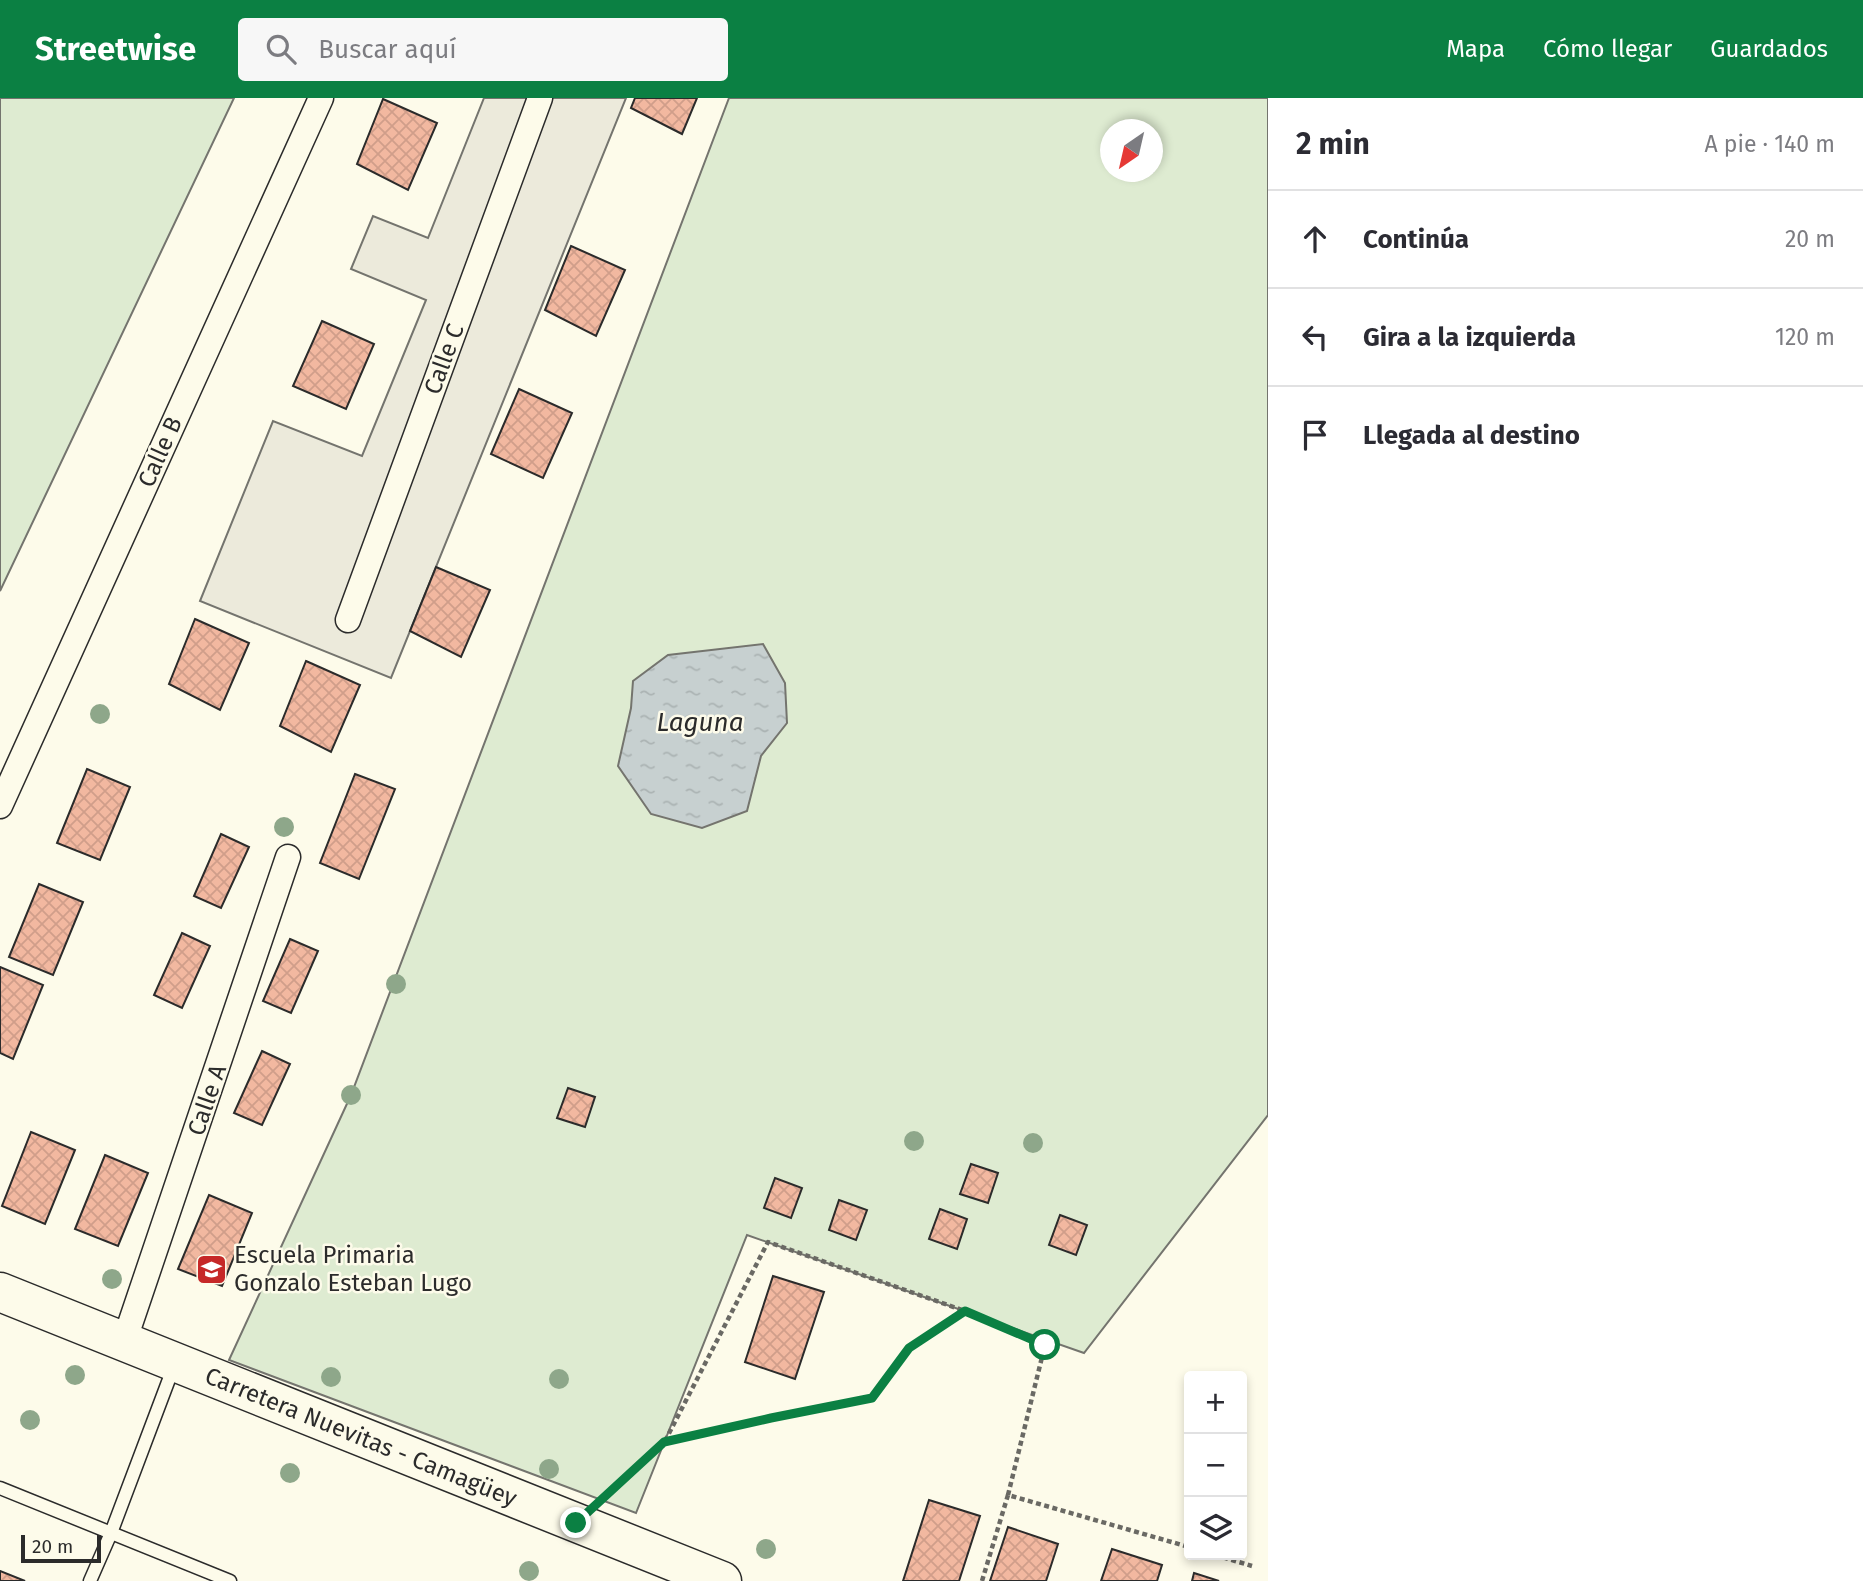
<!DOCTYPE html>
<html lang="es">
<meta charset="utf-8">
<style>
body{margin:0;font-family:"Fira Sans",sans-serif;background:#f7f7f7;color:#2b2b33}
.controls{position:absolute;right:21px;bottom:21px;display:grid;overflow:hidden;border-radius:7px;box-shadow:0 4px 10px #0003}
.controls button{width:63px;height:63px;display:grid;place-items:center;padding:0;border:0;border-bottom:2px solid #e1e1e2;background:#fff;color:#2b2b33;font:35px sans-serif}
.compass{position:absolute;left:1100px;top:21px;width:63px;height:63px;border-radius:50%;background:#fff;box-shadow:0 4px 10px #0003;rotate:214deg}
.scale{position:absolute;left:21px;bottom:18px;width:80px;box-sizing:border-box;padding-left:7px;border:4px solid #2b2b2b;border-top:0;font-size:19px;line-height:24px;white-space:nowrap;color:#2b2b2b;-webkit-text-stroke:5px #fdfbea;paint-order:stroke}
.stop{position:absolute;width:21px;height:21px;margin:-16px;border:5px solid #0b8043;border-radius:50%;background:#fff}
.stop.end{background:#0b8043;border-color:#fff;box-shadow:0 2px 7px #0008}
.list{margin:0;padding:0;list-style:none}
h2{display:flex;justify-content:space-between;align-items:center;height:91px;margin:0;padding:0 28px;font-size:30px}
h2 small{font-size:23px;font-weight:400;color:#7c7c81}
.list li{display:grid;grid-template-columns:46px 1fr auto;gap:21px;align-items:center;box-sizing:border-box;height:98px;padding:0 28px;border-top:2px solid #e1e1e2}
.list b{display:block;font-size:26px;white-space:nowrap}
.list em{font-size:23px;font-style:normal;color:#7c7c81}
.icon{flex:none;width:38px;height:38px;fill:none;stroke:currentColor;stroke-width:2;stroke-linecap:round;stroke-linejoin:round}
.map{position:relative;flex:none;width:1268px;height:1483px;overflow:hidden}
header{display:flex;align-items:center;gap:42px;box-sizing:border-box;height:98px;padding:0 35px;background:#0b8043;color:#fff}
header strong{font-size:33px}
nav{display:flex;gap:38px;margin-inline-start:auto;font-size:24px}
.search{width:490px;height:63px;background:#f7f7f7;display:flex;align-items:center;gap:18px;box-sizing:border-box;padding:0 24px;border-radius:7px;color:#7c7c81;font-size:26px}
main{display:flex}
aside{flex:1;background:#fff}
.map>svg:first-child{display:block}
.grass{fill:#deebd1;stroke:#74746e;stroke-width:2;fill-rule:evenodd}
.parking{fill:#eceadb;stroke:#74746e;stroke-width:2}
.water{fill:url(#water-ripples);stroke:#74746e;stroke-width:2}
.building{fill:url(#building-cross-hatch);stroke:#2b2b2b;stroke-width:2}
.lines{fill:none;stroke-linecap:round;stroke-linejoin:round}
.service-casing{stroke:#2b2b2b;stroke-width:15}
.minor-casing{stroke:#2b2b2b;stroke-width:27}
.trunk-casing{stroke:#2b2b2b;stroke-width:41}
.path{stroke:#6a6964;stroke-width:4.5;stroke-dasharray:5 3.5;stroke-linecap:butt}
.service{stroke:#fdfbea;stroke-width:12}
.minor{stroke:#fdfbea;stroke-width:24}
.trunk{stroke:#fdfbea;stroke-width:38}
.tree{fill:#8ea78a}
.route{stroke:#0b8043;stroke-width:9}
.labels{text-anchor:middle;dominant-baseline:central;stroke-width:5;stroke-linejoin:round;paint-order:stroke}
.street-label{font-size:24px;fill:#2b2b2b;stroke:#fdfbea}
.poi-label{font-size:24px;fill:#2b2b2b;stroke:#fdfbea;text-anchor:start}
.water-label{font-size:26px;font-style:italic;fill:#2b2b2b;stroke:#fdfbea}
</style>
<header>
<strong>Streetwise</strong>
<div class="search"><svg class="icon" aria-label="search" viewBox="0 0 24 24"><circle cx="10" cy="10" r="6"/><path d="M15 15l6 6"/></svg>Buscar aquí</div>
<nav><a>Mapa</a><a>Cómo llegar</a><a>Guardados</a></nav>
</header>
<main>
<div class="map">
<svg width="1268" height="1483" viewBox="0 0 1268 1483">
<defs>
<pattern id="water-ripples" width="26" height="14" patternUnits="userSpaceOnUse" patternTransform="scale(1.75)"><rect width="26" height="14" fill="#c7d0d0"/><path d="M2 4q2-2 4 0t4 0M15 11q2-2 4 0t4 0" fill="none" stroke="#abb3b3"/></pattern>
<pattern id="building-cross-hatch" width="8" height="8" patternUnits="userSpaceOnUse" patternTransform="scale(1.75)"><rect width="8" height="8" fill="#f2b8a0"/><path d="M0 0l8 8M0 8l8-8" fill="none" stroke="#d09e8a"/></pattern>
</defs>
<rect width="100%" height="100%" fill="#fdfbea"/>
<g class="grass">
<path d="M0,0H234L0,493Z"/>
<path d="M729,0H1268V1017L1084,1255L747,1137L636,1415L229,1262L351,997ZM1111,32H1153V74H1111Z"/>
</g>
<path class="parking" d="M484,0H626L391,580L200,503L273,323L362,358L426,202L351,171L373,118L428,140Z"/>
<path class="water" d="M763,546L785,585L787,625L761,658L747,713L702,730L651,716L618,668L631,610L633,583L668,557Z"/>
<g class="building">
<path d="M635,0H697L682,36L631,10Z"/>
<path d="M383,1L437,25L408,92L357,66Z"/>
<path d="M571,148L625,172L596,238L545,212Z"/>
<path d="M322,223L374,246L346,311L293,288Z"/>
<path d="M519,291L572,315L543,380L491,356Z"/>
<path d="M436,469L490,492L461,559L410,533Z"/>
<path d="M195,521L249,545L220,612L169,586Z"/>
<path d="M306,563L360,587L331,654L280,628Z"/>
<path d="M87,671L130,689L100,762L57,745Z"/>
<path d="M355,676L395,691L359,781L320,765Z"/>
<path d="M221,736L249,749L221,810L194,798Z"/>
<path d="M39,786L83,804L53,877L9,859Z"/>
<path d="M182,835L210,848L182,910L154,897Z"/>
<path d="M290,841L318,853L291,915L263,903Z"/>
<path d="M0,869L43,887L13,961L0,955Z"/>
<path d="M262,953L290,966L262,1027L234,1015Z"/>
<path d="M568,990L595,999L585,1029L557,1020Z"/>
<path d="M31,1034L75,1052L45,1126L2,1108Z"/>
<path d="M105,1057L148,1075L118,1148L75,1131Z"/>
<path d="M971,1066L998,1075L988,1105L960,1096Z"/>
<path d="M775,1080L802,1090L791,1120L764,1110Z"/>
<path d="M209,1097L252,1115L222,1188L178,1171Z"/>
<path d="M839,1102L867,1112L856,1142L829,1132Z"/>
<path d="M940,1111L967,1121L957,1151L929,1141Z"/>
<path d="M1060,1117L1087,1127L1076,1157L1049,1147Z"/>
<path d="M773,1178L824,1194L795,1281L745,1264Z"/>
<path d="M929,1402L980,1418L959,1483H903Z"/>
<path d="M1008,1429L1058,1446L1046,1483H990Z"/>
<path d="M1112,1451L1162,1467L1157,1483H1101Z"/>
<path d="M0,1473L25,1483H0Z"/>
<path d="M1194,1475L1219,1483H1192Z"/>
</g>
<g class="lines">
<defs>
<g id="service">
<path d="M0,1390L230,1483"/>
<path d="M90,1483L111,1435L174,1268"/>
</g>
<g id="minor">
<path d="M348,522L540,0"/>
<path d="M0,708L321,0"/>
<path d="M124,1244L288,759"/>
</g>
<path id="trunk" d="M0,1194L722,1483"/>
</defs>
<use href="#service" class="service-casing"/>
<use href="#minor" class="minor-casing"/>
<use href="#trunk" class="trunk-casing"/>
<g class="path">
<path d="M665,1343L768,1144L965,1213"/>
<path d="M602,1401L664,1344L771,1320L872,1300L909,1249L965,1213L1045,1247L1008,1397"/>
<path d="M1215,1457L1252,1468"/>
<path d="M982,1483L1008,1397L1189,1449"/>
</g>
<use href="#service" class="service"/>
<use href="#minor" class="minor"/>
<use href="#trunk" class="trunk"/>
</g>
<g class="tree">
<circle cx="100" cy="616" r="10"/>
<circle cx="284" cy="729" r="10"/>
<circle cx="396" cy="886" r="10"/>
<circle cx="351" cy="997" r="10"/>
<circle cx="914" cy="1043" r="10"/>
<circle cx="1033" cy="1045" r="10"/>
<circle cx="112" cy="1181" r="10"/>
<circle cx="75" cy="1277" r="10"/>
<circle cx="331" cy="1279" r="10"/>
<circle cx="559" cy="1281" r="10"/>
<circle cx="30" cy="1322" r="10"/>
<circle cx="549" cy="1371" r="10"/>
<circle cx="290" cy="1375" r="10"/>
<circle cx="766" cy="1451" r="10"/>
<circle cx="529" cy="1473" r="10"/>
</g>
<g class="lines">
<path class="route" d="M576,1425L664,1344L771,1320L872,1300L909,1250L965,1213L1045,1247"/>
</g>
<defs>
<symbol id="school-square" viewBox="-11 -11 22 22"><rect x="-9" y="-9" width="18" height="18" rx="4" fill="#c62828" stroke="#fdfbea"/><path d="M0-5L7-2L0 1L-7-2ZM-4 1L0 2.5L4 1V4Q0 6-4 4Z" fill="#fff"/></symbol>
</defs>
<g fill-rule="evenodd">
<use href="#school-square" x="194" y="1154" width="35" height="35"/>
</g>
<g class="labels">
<g class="street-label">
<text transform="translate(444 261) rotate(-70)">Calle C</text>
<text transform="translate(160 354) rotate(-66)">Calle B</text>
<text transform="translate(207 1002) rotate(-71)">Calle A</text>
<text transform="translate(361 1339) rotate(22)">Carretera Nuevitas - Camagüey</text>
</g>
<g class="poi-label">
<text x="234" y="1157">Escuela Primaria<tspan x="234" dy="28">Gonzalo Esteban Lugo</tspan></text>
</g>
<g class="water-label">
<text x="700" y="624">Laguna</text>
</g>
</g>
</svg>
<div class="controls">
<button>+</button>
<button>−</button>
<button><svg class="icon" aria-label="layers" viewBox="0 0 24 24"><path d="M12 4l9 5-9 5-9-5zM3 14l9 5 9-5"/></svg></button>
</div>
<svg class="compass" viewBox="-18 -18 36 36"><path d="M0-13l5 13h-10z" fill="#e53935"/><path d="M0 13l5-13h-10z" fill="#7c7c81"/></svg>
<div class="scale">20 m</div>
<div class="stop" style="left:1045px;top:1247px"></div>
<div class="stop end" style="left:576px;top:1425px"></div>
</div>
<aside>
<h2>2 min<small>A pie · 140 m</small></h2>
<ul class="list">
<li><svg class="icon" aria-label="ahead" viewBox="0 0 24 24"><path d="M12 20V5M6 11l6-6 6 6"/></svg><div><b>Continúa</b></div><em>20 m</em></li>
<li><svg class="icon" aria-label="left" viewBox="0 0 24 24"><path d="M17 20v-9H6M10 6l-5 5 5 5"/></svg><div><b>Gira a la izquierda</b></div><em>120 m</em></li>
<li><svg class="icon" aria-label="arrive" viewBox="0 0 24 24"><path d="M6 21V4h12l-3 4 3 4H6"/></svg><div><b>Llegada al destino</b></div></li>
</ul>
</aside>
</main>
